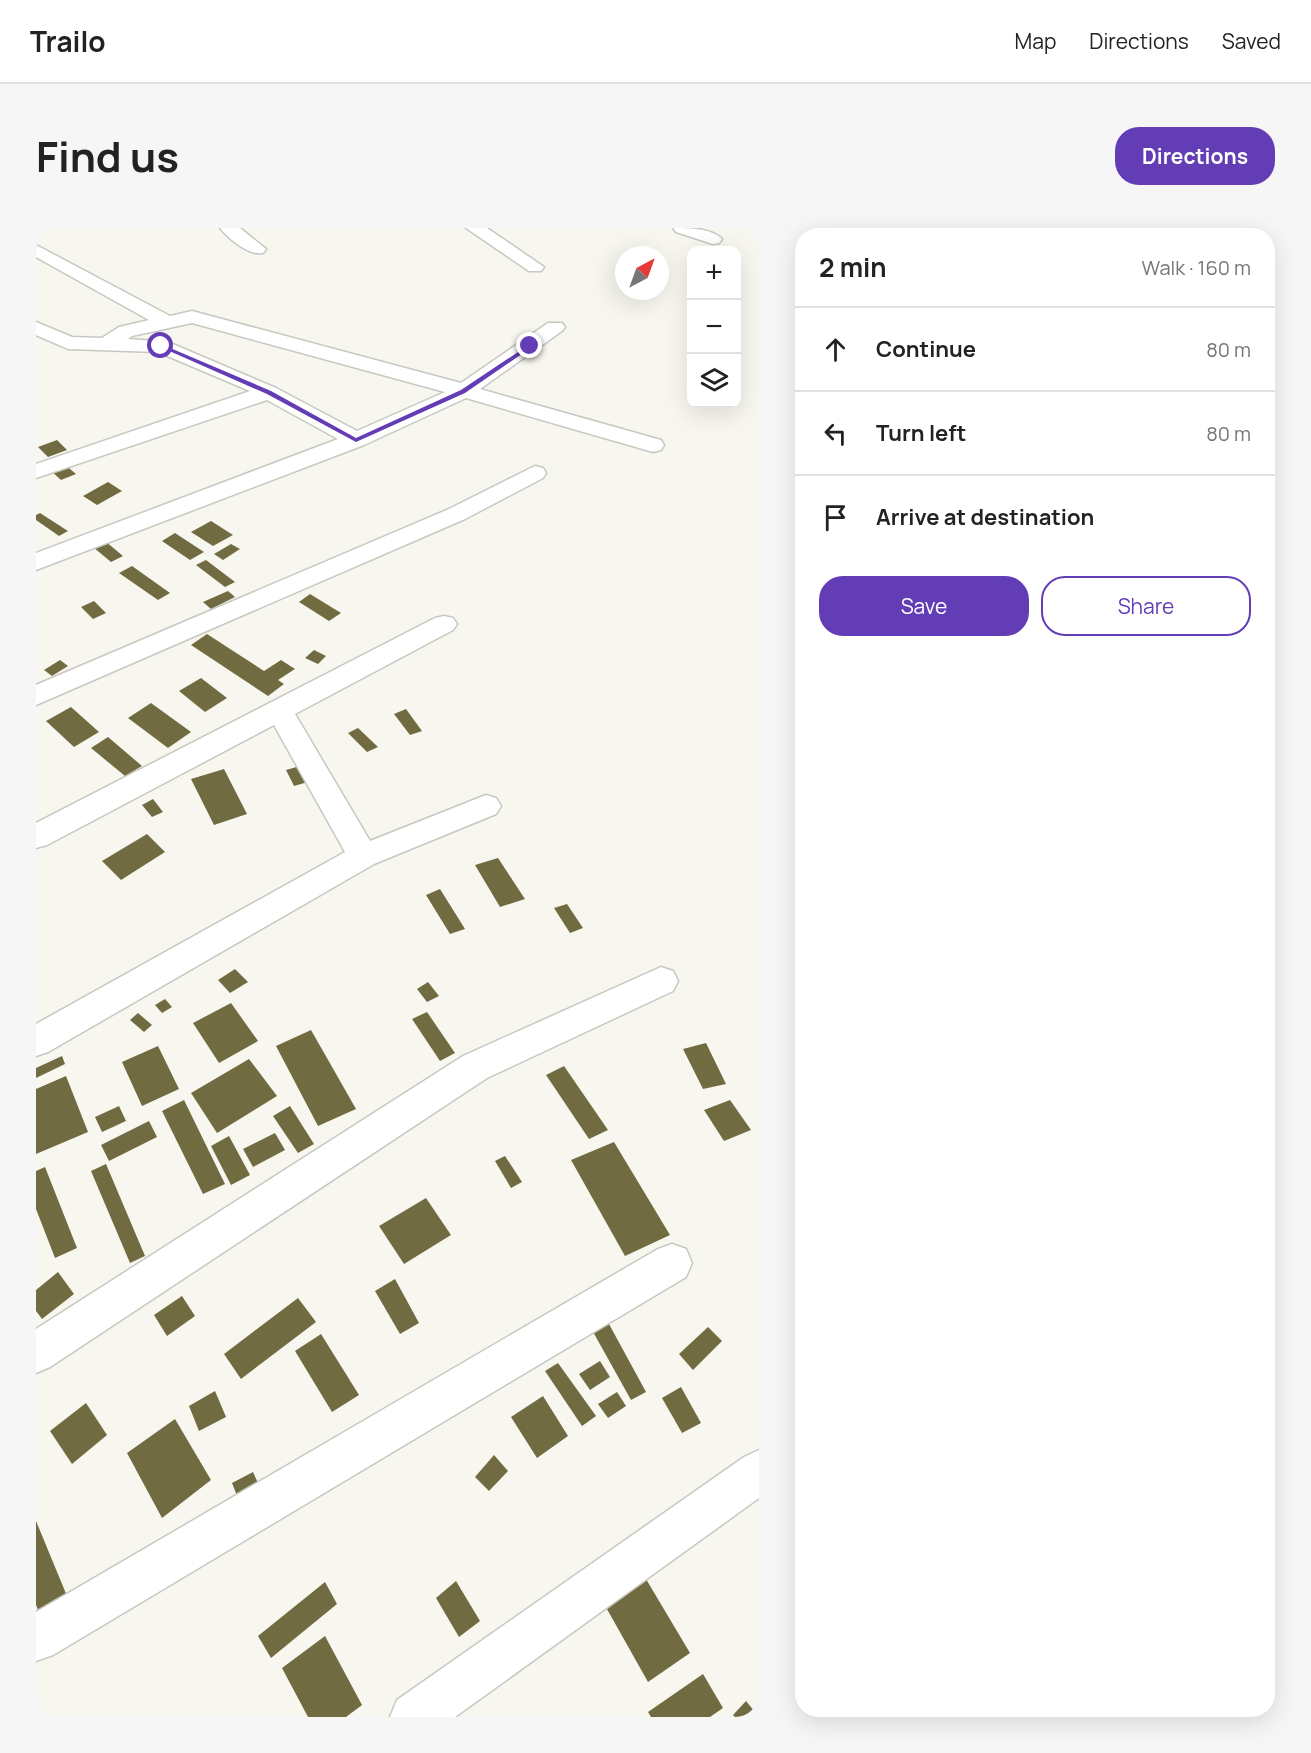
<!DOCTYPE html>
<meta charset="utf-8">
<style>
body{margin:0;font-family:Manrope,sans-serif;background:#f6f6f6;color:#222}
.controls{position:absolute;right:18px;top:18px;display:grid;overflow:hidden;border-radius:12px;box-shadow:0 6px 24px #0002}
.controls button{width:54px;height:54px;display:grid;place-items:center;padding:0;border:0;border-bottom:2px solid #e0e0e0;background:#fff;color:#222;font:30px sans-serif}
.compass{position:absolute;left:579px;top:18px;width:54px;height:54px;border-radius:50%;background:#fff;box-shadow:0 6px 24px #0002;rotate:41deg}
.stop{position:absolute;width:18px;height:18px;margin:-14px;border:4px solid #623db5;border-radius:50%;background:#fff}
.stop.end{background:#623db5;border-color:#fff;box-shadow:0 2px 6px #0008}
.list{margin:0;padding:0;list-style:none}
h2{display:flex;justify-content:space-between;align-items:center;height:78px;margin:0;padding:0 24px;font-size:26px}
h2 small{font-size:20px;font-weight:400;color:#767676}
.list li{display:grid;grid-template-columns:39px 1fr auto;gap:18px;align-items:center;box-sizing:border-box;height:84px;padding:0 24px;border-top:2px solid #e0e0e0}
.list b{display:block;font-size:22px;white-space:nowrap}
.list em{font-size:20px;font-style:normal;color:#767676}
.actions{display:flex;gap:12px;padding:18px 24px}
.actions a{flex:1;padding:14px 0;border:2px solid #623db5;border-radius:24px;text-align:center;font-size:21px;color:#623db5}
.actions .main{background:#623db5;color:#fff}
.icon{flex:none;width:33px;height:33px;fill:none;stroke:currentColor;stroke-width:2;stroke-linecap:round;stroke-linejoin:round}
.map{position:relative;flex:none;width:723px;height:1489px;overflow:hidden;border-radius:24px}
header{display:flex;align-items:center;gap:36px;box-sizing:border-box;height:84px;padding:0 30px;background:#fff;border-bottom:2px solid #e0e0e0}
header strong{font-size:28px}
nav{display:flex;gap:33px;margin-inline-start:auto;font-size:21px}
.intro{display:flex;align-items:center;justify-content:space-between;box-sizing:border-box;height:144px;padding:0 36px}
h1{margin:0;font-size:42px}
.button{padding:15px 27px;border-radius:24px;background:#623db5;color:#fff;font-size:21px;font-weight:700}
main{display:flex;gap:36px;padding:0 36px}
aside{flex:1;background:#fff;border-radius:24px;box-shadow:0 6px 24px #0002}
.map>svg:first-child{display:block}
.building{fill:#716b42}
.lines{fill:none;stroke-linecap:round;stroke-linejoin:round}
.minor-casing{stroke:#c8c7c0;stroke-width:3}
.minor{fill:#fff;fill-rule:evenodd}
.route{fill:#623db5}
</style>
<header>
<strong>Trailo</strong>
<nav><a>Map</a><a>Directions</a><a>Saved</a></nav>
</header>
<div class="intro"><h1>Find us</h1><a class="button">Directions</a></div>
<main>
<div class="map">
<svg width="723" height="1489" viewBox="0 0 723 1489">
<rect width="100%" height="100%" fill="#f8f7ef"/>
<g class="building">
<path d="M21,212L31,222L12,229L2,219Z"/>
<path d="M27,235L40,246L25,252L13,241Z"/>
<path d="M72,254L86,263L61,277L47,268Z"/>
<path d="M4,285L32,303L23,308L0,292V287Z"/>
<path d="M175,293L197,307L177,318L155,304Z"/>
<path d="M139,305L168,324L154,332L126,313Z"/>
<path d="M69,313L87,328L75,334L57,319Z"/>
<path d="M195,316L204,321L187,332L178,326Z"/>
<path d="M170,332L199,354L189,359L160,337Z"/>
<path d="M96,338L134,365L122,372L83,345Z"/>
<path d="M192,363L199,369L175,381L167,374Z"/>
<path d="M274,366L305,385L293,393L263,374Z"/>
<path d="M58,373L70,385L57,391L45,379Z"/>
<path d="M171,406L228,443L245,432L259,441L242,452L248,456L232,468L155,417Z"/>
<path d="M278,422L290,428L282,436L269,430Z"/>
<path d="M24,432L32,438L16,448L8,442Z"/>
<path d="M165,450L191,470L169,484L143,463Z"/>
<path d="M115,475L155,504L132,520L92,490Z"/>
<path d="M35,479L63,504L38,519L10,493Z"/>
<path d="M370,481L386,503L374,507L358,486Z"/>
<path d="M322,500L342,519L331,524L312,505Z"/>
<path d="M72,509L106,538L89,548L55,520Z"/>
<path d="M264,538L272,554L258,558L250,542Z"/>
<path d="M188,541L211,586L178,597L155,551Z"/>
<path d="M117,571L127,584L116,589L106,577Z"/>
<path d="M111,606L129,624L85,652L66,633Z"/>
<path d="M462,630L489,671L464,679L439,637Z"/>
<path d="M404,661L429,701L414,706L390,667Z"/>
<path d="M531,676L547,700L534,705L518,680Z"/>
<path d="M199,741L212,754L194,765L182,752Z"/>
<path d="M392,754L403,768L391,774L381,761Z"/>
<path d="M129,771L136,779L126,785L119,777Z"/>
<path d="M195,775L222,813L183,835L157,795Z"/>
<path d="M391,784L419,825L404,833L376,791Z"/>
<path d="M102,785L116,797L108,804L94,792Z"/>
<path d="M275,802L320,881L282,898L240,818Z"/>
<path d="M670,815L690,856L667,861L647,821Z"/>
<path d="M122,818L143,861L106,878L86,834Z"/>
<path d="M26,828L29,836L0,850V840Z"/>
<path d="M213,831L241,868L181,905L155,865Z"/>
<path d="M528,838L572,902L553,911L510,847Z"/>
<path d="M30,848L52,904L0,926V861Z"/>
<path d="M148,872L189,956L167,966L126,883Z"/>
<path d="M694,872L715,902L688,913L668,882Z"/>
<path d="M83,878L90,893L66,904L59,889Z"/>
<path d="M254,878L278,916L262,925L237,888Z"/>
<path d="M113,893L121,909L73,933L65,917Z"/>
<path d="M239,905L249,922L217,939L207,921Z"/>
<path d="M193,908L214,947L195,957L175,918Z"/>
<path d="M578,914L634,1007L589,1028L535,932Z"/>
<path d="M469,928L486,954L475,960L459,933Z"/>
<path d="M70,936L109,1028L94,1035L55,943Z"/>
<path d="M9,939L41,1020L19,1030L0,981V943Z"/>
<path d="M390,970L415,1007L368,1036L343,998Z"/>
<path d="M22,1044L38,1066L6,1091L0,1083V1062Z"/>
<path d="M359,1051L383,1095L364,1106L339,1063Z"/>
<path d="M146,1068L159,1088L131,1108L118,1087Z"/>
<path d="M262,1070L280,1094L205,1151L188,1126Z"/>
<path d="M567,1085L610,1164L595,1172L551,1093Z"/>
<path d="M672,1099L686,1113L657,1142L643,1126Z"/>
<path d="M285,1106L323,1167L296,1184L259,1123Z"/>
<path d="M564,1133L574,1149L554,1162L543,1146Z"/>
<path d="M522,1135L560,1188L546,1198L509,1143Z"/>
<path d="M645,1159L665,1195L646,1205L626,1170Z"/>
<path d="M179,1163L190,1189L163,1203L153,1178Z"/>
<path d="M581,1164L590,1178L572,1190L562,1176Z"/>
<path d="M507,1168L532,1208L501,1230L475,1189Z"/>
<path d="M50,1175L71,1207L36,1236L14,1203Z"/>
<path d="M139,1191L175,1252L126,1290L91,1225Z"/>
<path d="M458,1227L472,1243L453,1263L439,1249Z"/>
<path d="M217,1244L227,1266L205,1278L196,1255Z"/>
<path d="M0,1293L31,1368L4,1387L0,1377Z"/>
<path d="M607,1346L654,1425L612,1454L567,1374Z"/>
<path d="M420,1353L444,1393L423,1409L400,1370Z"/>
<path d="M289,1354L301,1376L235,1430L222,1408Z"/>
<path d="M289,1408L326,1477L310,1489H272L246,1440Z"/>
<path d="M667,1446L687,1480L674,1489H615L612,1484Z"/>
<path d="M710,1473L723,1489H699L697,1487Z"/>
</g>
<g class="lines">
<defs>
<g id="minor">
<path d="M184,0H204L230,21L227,25C213,28 193,11 184,0Z"/>
<path d="M430,0H451L508,39L505,43H493Z"/>
<path d="M637,0C653,0 675,0 686,11L683,15L677,16L640,4Z"/>
<path d="M0,17L134,88L156,83L425,155L512,95H526L529,99L526,103L444,161L625,212L628,217L625,222L617,224L430,170L328,217L0,342V325L302,211L231,172L0,250V236L214,163L122,124L32,121L0,107V94L36,109L66,110L83,99L113,92L0,29ZM156,95L409,164L321,203L240,160L132,114L92,111L96,108Z"/>
<path d="M499,238L507,240L510,245L507,250L429,291L0,477V457L413,281Z"/>
<path d="M408,388L417,390L421,396L417,402L259,486L334,613L450,567L460,570L465,578L460,586L338,636L12,824L0,828V796L309,624L238,497L11,617L0,620V595L399,390Z"/>
<path d="M625,739L637,743L642,753L637,763L451,850L14,1139L0,1145V1101L427,828Z"/>
<path d="M636,1016L650,1021L656,1035L650,1049L17,1427L0,1433V1384L622,1021Z"/>
<path d="M723,1222V1270L419,1489H354L361,1472L708,1229Z"/>
</g>
</defs>
<use href="#minor" class="minor-casing"/>
<use href="#minor" class="minor"/>
</g>
<path class="route" d="M494,116L496,119L429,165L320,214L231,166L122,118L127,117L235,163L320,210L425,162Z"/>
</svg>
<div class="controls">
<button>+</button>
<button>−</button>
<button><svg class="icon" aria-label="layers" viewBox="0 0 24 24"><path d="M12 4l9 5-9 5-9-5zM3 14l9 5 9-5"/></svg></button>
</div>
<svg class="compass" viewBox="-18 -18 36 36"><path d="M0-13l5 13h-10z" fill="#e53935"/><path d="M0 13l5-13h-10z" fill="#767676"/></svg>
<div class="stop" style="left:125px;top:118px"></div>
<div class="stop end" style="left:494px;top:118px"></div>
</div>
<aside>
<h2>2 min<small>Walk · 160 m</small></h2>
<ul class="list">
<li><svg class="icon" aria-label="ahead" viewBox="0 0 24 24"><path d="M12 20V5M6 11l6-6 6 6"/></svg><div><b>Continue</b></div><em>80 m</em></li>
<li><svg class="icon" aria-label="left" viewBox="0 0 24 24"><path d="M17 20v-9H6M10 6l-5 5 5 5"/></svg><div><b>Turn left</b></div><em>80 m</em></li>
<li><svg class="icon" aria-label="arrive" viewBox="0 0 24 24"><path d="M6 21V4h12l-3 4 3 4H6"/></svg><div><b>Arrive at destination</b></div></li>
</ul>
<div class="actions"><a class="main">Save</a><a>Share</a></div>
</aside>
</main>
